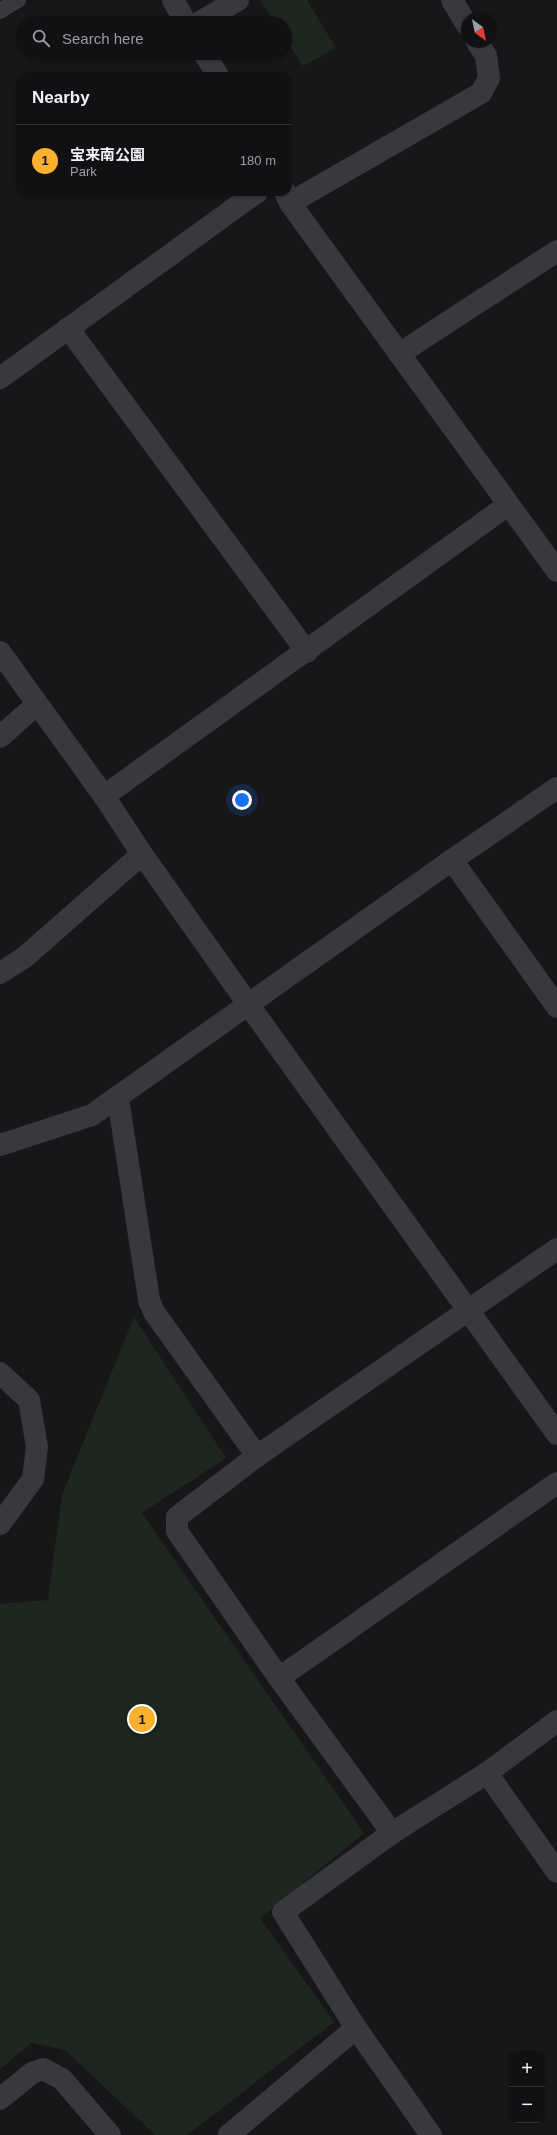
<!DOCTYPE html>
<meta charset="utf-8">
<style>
body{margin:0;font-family:Arial,"Noto Sans JP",sans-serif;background:#1a1a1c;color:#f1f3f6}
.controls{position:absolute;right:12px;bottom:12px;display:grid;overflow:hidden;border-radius:8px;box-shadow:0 1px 3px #0004}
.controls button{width:36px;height:36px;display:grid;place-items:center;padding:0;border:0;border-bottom:1px solid #303133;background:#111113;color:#f1f3f6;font:20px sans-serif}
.compass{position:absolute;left:461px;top:12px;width:36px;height:36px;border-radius:50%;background:#111113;box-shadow:0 1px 3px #0004;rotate:147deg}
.you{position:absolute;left:242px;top:800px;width:14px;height:14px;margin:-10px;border:3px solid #fff;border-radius:50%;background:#1a73e8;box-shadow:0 0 0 6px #1a73e833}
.badge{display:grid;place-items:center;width:26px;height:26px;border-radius:50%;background:#fab22d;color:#111;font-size:13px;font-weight:700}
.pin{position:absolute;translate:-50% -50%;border:2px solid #fff;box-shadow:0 1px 4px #0006}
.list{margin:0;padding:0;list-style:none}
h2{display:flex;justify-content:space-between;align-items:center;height:52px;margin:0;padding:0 16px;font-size:17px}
h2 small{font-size:13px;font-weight:400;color:#9c9da0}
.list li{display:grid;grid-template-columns:26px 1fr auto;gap:12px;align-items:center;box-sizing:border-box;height:72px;padding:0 16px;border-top:1px solid #303133}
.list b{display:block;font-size:15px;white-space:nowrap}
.list p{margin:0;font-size:13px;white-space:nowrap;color:#9c9da0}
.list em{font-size:13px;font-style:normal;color:#9c9da0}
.icon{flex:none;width:22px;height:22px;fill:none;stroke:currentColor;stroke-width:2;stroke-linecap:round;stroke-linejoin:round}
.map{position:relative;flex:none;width:557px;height:2135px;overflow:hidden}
.search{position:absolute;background:#111113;box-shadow:0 1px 3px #0004;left:16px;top:16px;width:276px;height:44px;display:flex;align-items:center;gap:10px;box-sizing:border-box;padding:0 14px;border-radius:22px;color:#9c9da0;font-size:15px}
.panel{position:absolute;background:#111113;box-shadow:0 1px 3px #0004;left:16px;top:72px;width:276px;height:124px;border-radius:12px}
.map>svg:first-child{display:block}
.green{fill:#1e271f}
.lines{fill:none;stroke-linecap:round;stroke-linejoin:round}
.lane{stroke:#37393e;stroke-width:16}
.street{stroke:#37393e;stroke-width:22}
</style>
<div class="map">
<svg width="557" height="2135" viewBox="0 0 557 2135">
<rect width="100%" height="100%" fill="#171719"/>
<g class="green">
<path d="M260,0H307L336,48L303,66L285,38V23H275Z"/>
<path d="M134,1317L226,1458L142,1513L364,1833L260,1918L334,2022L187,2135H155L65,2050L31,2043L0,2069V1604L48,1600L62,1495Z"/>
</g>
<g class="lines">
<path class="lane" d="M0,11L18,0"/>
<g class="street">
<path d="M173,0L186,23"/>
<path d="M452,0L467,25"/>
<path d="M198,23L238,0"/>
<path d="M204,53L218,76"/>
<path d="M285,192L290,203L557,571"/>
<path d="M290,203L481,93L489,78L486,56L477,42"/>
<path d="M68,328L307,652"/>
<path d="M399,354L557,251"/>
<path d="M0,378L257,192"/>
<path d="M0,652L104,796L142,854L248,1004L557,1434"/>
<path d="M0,737L37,704"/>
<path d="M104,796L508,505"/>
<path d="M452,860L557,1007"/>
<path d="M0,973L25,957L142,854"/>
<path d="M118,1098L149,1300L154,1312L257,1456"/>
<path d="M0,1145L92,1115L452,860L557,788"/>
<path d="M0,1373L29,1400L37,1447L33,1479L0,1524"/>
<path d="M279,1678L557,1483"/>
<path d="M487,1773L557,1872"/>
<path d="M392,1833L279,1678L177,1531V1517L257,1456L557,1249"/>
<path d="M0,2099L32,2073L43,2069L62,2079L110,2135"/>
<path d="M229,2135L356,2028"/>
<path d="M431,2135L356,2028L283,1912L392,1833L487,1773L557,1721"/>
</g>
</g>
</svg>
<div class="controls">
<button>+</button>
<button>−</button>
</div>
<svg class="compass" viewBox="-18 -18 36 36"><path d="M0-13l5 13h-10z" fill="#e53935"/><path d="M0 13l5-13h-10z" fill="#9c9da0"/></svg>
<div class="you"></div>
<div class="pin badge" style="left:142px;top:1719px">1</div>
<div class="search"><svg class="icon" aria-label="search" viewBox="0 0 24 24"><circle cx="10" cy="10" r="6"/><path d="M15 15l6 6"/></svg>Search here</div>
<section class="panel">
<h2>Nearby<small></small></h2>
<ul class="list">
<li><span class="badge">1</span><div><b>宝来南公園</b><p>Park</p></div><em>180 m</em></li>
</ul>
</section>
</div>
